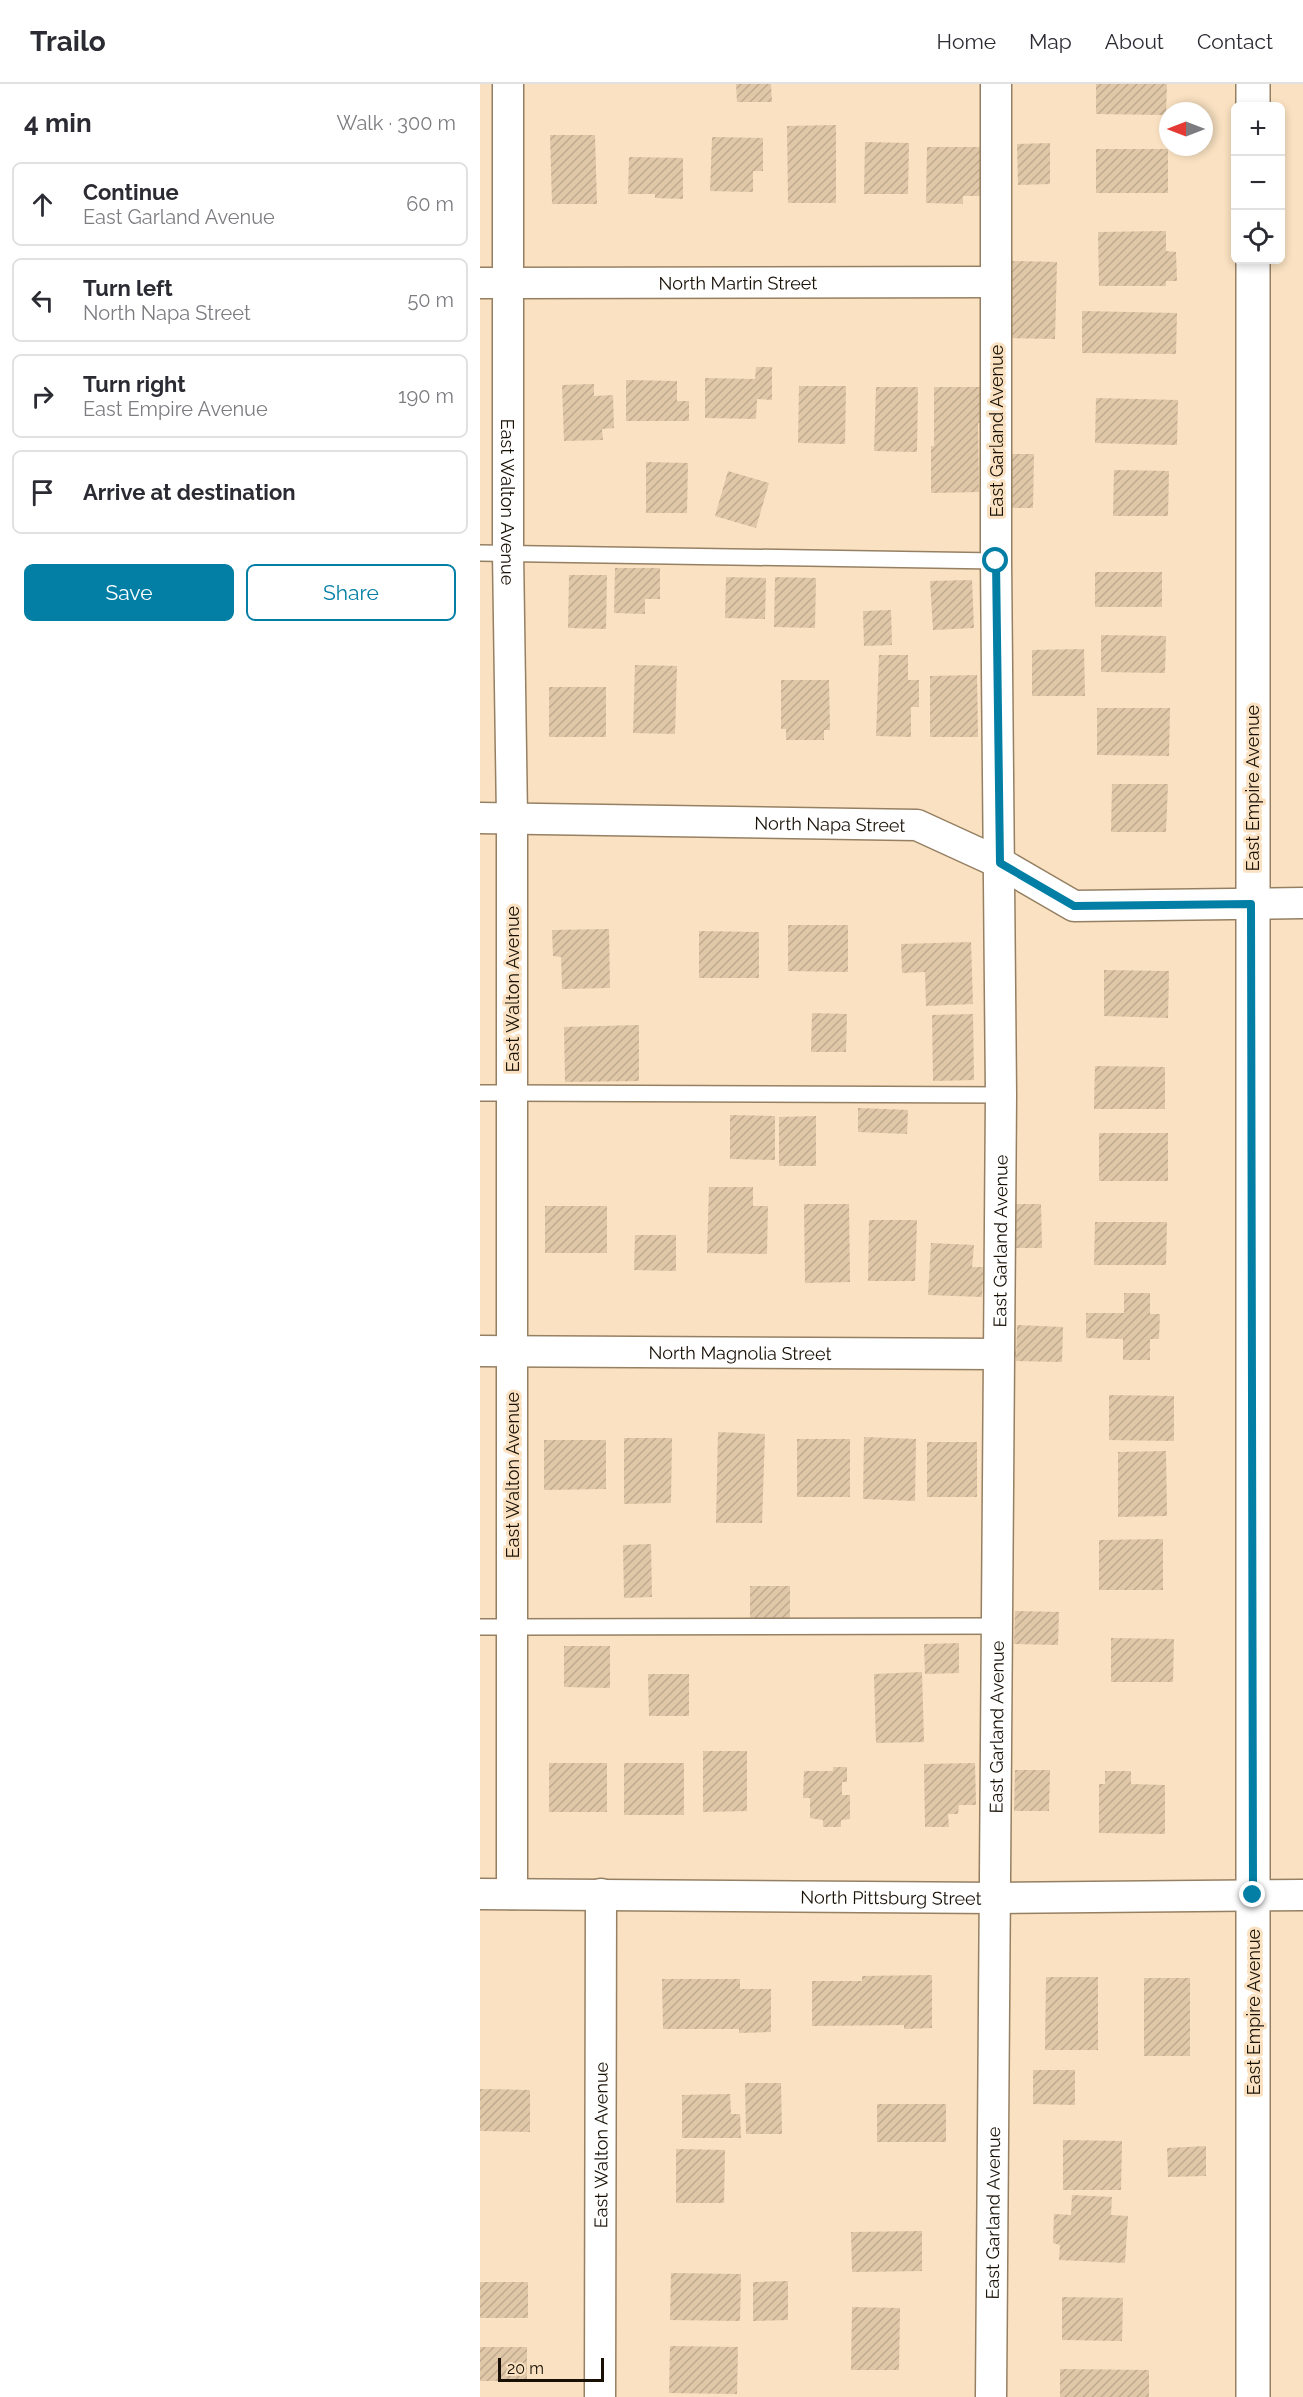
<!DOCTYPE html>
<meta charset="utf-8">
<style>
body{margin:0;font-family:Raleway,sans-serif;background:#f2f2f3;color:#2b2b33}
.controls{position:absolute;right:18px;top:18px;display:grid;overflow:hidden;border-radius:9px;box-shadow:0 3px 9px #0003}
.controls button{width:54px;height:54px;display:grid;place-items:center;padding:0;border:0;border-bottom:2px solid #e1e1e2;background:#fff;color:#2b2b33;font:30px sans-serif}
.compass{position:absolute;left:679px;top:18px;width:54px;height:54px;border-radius:50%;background:#fff;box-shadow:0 3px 9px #0003;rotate:270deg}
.scale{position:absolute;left:18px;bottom:15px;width:106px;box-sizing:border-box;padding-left:6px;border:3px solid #181005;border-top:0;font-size:16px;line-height:21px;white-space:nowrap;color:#181005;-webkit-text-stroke:4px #f9e1c1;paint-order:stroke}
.stop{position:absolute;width:18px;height:18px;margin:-14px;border:4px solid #037fa5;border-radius:50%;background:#fff}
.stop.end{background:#037fa5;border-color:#fff;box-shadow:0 2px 6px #0008}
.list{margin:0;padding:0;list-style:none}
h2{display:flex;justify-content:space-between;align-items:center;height:78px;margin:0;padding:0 24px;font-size:26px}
h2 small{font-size:20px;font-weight:400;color:#7c7c81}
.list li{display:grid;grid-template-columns:39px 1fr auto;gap:18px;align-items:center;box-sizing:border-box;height:84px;margin:0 12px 12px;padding:0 12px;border:2px solid #e1e1e2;border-radius:9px}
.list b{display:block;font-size:22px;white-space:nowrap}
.list p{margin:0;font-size:20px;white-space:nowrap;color:#7c7c81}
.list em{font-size:20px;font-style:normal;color:#7c7c81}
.actions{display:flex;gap:12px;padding:18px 24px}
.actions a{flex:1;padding:14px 0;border:2px solid #037fa5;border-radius:9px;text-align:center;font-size:21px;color:#037fa5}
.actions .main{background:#037fa5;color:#fff}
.icon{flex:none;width:33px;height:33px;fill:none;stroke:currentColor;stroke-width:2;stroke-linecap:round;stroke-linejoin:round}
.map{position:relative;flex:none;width:823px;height:2313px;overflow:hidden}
header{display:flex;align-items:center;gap:36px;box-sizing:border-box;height:84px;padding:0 30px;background:#fff;border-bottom:2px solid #e1e1e2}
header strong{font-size:28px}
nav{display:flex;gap:33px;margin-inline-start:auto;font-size:21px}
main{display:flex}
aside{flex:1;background:#fff}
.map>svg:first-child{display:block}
.building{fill:url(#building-hatch)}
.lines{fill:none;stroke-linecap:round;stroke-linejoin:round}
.lane-casing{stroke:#968063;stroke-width:18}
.street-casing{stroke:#968063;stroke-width:33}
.secondary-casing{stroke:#968063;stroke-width:36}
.lane{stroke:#fff;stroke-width:15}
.street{stroke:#fff;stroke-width:30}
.secondary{stroke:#fff;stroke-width:33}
.route{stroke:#037fa5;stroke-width:8}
.labels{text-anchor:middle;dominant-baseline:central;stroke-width:6;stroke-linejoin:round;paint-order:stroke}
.street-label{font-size:18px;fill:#181005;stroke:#f9e1c1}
</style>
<header>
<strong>Trailo</strong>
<nav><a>Home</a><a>Map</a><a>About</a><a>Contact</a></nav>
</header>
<main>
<aside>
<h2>4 min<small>Walk · 300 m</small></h2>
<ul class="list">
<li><svg class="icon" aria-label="ahead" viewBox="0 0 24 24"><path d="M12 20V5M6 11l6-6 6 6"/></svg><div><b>Continue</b><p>East Garland Avenue</p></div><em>60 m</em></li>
<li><svg class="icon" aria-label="left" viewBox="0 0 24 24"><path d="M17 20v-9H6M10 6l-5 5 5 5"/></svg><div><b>Turn left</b><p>North Napa Street</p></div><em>50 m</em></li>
<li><svg class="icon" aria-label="right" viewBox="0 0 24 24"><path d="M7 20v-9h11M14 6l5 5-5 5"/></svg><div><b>Turn right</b><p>East Empire Avenue</p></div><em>190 m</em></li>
<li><svg class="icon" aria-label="arrive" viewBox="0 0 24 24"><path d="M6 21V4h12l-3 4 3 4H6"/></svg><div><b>Arrive at destination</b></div></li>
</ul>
<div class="actions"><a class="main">Save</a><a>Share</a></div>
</aside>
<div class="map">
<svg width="823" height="2313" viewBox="0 0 823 2313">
<defs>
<pattern id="building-hatch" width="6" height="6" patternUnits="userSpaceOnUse" patternTransform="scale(1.5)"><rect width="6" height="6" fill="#dfc7a8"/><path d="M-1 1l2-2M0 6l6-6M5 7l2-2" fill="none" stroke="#bfaa8f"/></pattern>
</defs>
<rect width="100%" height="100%" fill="#f9e1c1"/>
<g class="building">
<path d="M256,0H291L292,18H257Z"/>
<path d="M616,0H687L686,31L616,30Z"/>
<path d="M356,41V119H308L307,42Z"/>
<path d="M70,51H115L117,120H72Z"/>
<path d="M232,53L283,54V87H273V108L230,107Z"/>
<path d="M385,58L429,59L428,110H384Z"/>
<path d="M570,59V100L538,101L537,60Z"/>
<path d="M447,63H504V112H483V120L446,119Z"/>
<rect x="616" y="65" width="72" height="44"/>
<path d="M149,73L203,74V115L175,114V110H148Z"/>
<path d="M686,147V167L696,168L697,197H686V202H619L618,148Z"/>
<path d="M531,177L577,178L575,255L530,254Z"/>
<path d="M602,227L697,229L696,270L602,269Z"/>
<path d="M276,283H292V316L277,315L276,335L225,334V294L275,295Z"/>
<path d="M146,296L197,297V317H209V337H146Z"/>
<path d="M114,300V312L133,311L134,344L122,345L123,356L84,357L82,301Z"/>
<path d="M319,302H366L365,360L318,359Z"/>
<path d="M396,303H438L437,368L394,367Z"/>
<path d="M454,303H502L503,339H498L499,408L451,409V362H454Z"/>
<path d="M616,314L698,316L697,361L615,359Z"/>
<path d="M529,370H554L553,424H528Z"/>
<path d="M166,378L208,379L207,429H166Z"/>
<path d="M634,386L689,387L688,432H633Z"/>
<path d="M248,387L289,399L276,444L235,432Z"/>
<path d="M135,484H180V515H165V530L134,529Z"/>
<rect x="615" y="488" width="67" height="35"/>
<path d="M89,491H127L126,545L88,544Z"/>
<path d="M246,493L286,494L285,535L245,534Z"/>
<path d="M295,493L336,494L335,544L294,543Z"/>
<path d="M492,496L494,544L453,546L450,497Z"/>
<path d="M411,526L412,561L384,562L383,527Z"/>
<path d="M621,551L686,552L685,589L621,588Z"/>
<path d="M604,565L605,612H552V566Z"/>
<path d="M399,571H428V596H439V623H431V653L396,652Z"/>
<path d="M155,581L197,582L195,650L153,649Z"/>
<path d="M497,591L498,653H450V592Z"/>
<path d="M301,596H349L350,646H344V656H306V645H301Z"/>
<rect x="69" y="603" width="57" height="50"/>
<path d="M617,624H690L689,672L617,671Z"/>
<path d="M632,700H688L686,748H631Z"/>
<path d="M308,841H368V888L308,887Z"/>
<path d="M129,845L130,904L82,905L81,873L73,872L72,846Z"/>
<path d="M219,847L279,848V894H219Z"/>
<path d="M491,858L493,920L446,922L445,888L422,889L421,860Z"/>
<path d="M624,886L689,887L688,934L624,932Z"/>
<path d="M332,929L367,930L366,968H331Z"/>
<path d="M493,930L494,996L453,997L452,931Z"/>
<path d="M159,941V997L85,998L84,943Z"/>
<path d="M615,982L685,983V1025H614Z"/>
<path d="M378,1024L428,1026L427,1050L378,1048Z"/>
<path d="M250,1031L295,1032V1076L250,1075Z"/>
<path d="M336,1032V1082H299V1033Z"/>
<rect x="619" y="1049" width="69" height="48"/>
<path d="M229,1103H273V1122H288L287,1170L227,1169Z"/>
<path d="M324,1120H369L370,1198L325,1199Z"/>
<path d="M533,1120H561L562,1164H534Z"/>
<rect x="65" y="1122" width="62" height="47"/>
<path d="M389,1136H437L435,1197H388Z"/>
<path d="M615,1138H687L686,1181H614Z"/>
<path d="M155,1151H196V1187L154,1186Z"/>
<path d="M451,1159L494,1161L492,1183H504L502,1213L448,1211Z"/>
<path d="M644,1209H670V1230H680L679,1255H670V1276H643V1255L606,1254V1229H644Z"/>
<path d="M537,1241L583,1243L582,1278L536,1277Z"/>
<path d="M629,1311L694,1312V1357L629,1356Z"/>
<path d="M238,1348L285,1350L282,1439H236Z"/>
<path d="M384,1353L436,1355L435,1417L383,1415Z"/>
<path d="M144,1354H192L191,1419L144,1420Z"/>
<rect x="317" y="1355" width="53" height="58"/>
<path d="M64,1356H126V1405L64,1406Z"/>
<rect x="447" y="1358" width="50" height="55"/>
<path d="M686,1367L687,1432L638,1433V1368Z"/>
<path d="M683,1455V1506H619V1456Z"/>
<path d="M171,1460L172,1513L144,1514L143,1461Z"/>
<path d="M270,1502H310V1536L270,1537Z"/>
<path d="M535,1527L579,1528L578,1561L534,1560Z"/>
<path d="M631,1554L694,1555L693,1598H631Z"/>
<path d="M479,1559V1589L445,1590L444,1560Z"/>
<path d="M84,1562H130V1604L84,1603Z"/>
<path d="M442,1588L444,1658L396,1659L394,1590Z"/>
<path d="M168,1590H209V1632H169Z"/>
<path d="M223,1667H267V1727L223,1728Z"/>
<rect x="69" y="1679" width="58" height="49"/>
<rect x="144" y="1679" width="60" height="52"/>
<path d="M495,1679L496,1721H479L478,1730H468L469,1743H445L444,1680Z"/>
<path d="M353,1683H367V1698H362V1711H370V1735L361,1736V1743H343V1736L330,1734V1714H323L324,1687H353Z"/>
<path d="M535,1686H570L569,1727H534Z"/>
<path d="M625,1687H651V1700L685,1701V1750L619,1749V1700H625Z"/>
<path d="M452,1891V1944L424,1945V1941L332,1942V1897H382V1892Z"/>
<path d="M566,1893H618V1966H565Z"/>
<rect x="664" y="1894" width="46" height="78"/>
<path d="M182,1895H260V1905H291V1948L259,1949V1945H183Z"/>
<path d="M553,1986H595V2021L553,2020Z"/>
<path d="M265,1999H301L302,2050H266Z"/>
<path d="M0,2005L50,2006V2048L0,2047Z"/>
<path d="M250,2010L251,2030H260L261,2054H202V2011Z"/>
<rect x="397" y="2020" width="69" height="38"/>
<path d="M583,2056L642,2057L641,2106H583Z"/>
<path d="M726,2062V2092L688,2093L687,2064Z"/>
<path d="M196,2065L245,2066L244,2119H196Z"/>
<path d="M592,2111L632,2113L631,2131L648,2132L645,2179L579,2176L580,2161L573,2159L574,2130L591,2131Z"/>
<path d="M442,2147V2187L372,2188L371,2148Z"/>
<path d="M191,2189L261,2190L260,2237L190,2236Z"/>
<path d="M308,2197V2236L273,2237V2198Z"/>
<rect x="0" y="2198" width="48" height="36"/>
<path d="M582,2213L643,2214L642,2257L582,2256Z"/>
<path d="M372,2223L420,2224L419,2286H371Z"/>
<path d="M190,2262L258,2263L257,2310L189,2309Z"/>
<rect x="0" y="2263" width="47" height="34"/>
<path d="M580,2285L669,2286V2313H580Z"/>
</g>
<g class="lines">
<defs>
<g id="lane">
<path d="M0,469L516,477"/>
<path d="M0,1009L521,1011"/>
<path d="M0,1543L518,1542"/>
</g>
<g id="street">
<path id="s1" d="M28,0V469L32,734V1810"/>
<path id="s2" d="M0,199L515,198"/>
<path id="s3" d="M0,734L437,741L520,779L594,822L823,819"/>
<path id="s4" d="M0,1267L519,1270"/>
<path id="s5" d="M0,1810L516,1814L823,1811"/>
<path id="s6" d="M120,2313L121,1810"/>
<path id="s7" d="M511,2313L521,1011L516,477V0"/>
</g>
<g id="secondary">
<path d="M773,22V0"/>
<path d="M773,176V2313"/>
</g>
</defs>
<use href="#lane" class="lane-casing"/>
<use href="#street" class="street-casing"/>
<use href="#secondary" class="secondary-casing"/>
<use href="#lane" class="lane"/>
<use href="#street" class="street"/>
<use href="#secondary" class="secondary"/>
</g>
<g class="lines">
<path class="route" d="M516,477L520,779L594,822L771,820L773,1811"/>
</g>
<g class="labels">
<g class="street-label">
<text stroke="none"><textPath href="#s2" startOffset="258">North Martin Street</textPath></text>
<text transform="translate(516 347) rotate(-90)">East Garland Avenue</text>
<text stroke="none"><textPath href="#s1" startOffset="418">East Walton Avenue</textPath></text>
<text transform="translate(772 704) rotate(-90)">East Empire Avenue</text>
<text stroke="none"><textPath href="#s3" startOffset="350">North Napa Street</textPath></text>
<text transform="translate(32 905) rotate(-90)">East Walton Avenue</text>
<text stroke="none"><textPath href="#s7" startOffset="1156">East Garland Avenue</textPath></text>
<text stroke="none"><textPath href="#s4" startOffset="260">North Magnolia Street</textPath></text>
<text transform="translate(32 1391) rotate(-90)">East Walton Avenue</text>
<text stroke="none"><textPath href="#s7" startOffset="670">East Garland Avenue</textPath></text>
<text stroke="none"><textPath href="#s5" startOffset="411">North Pittsburg Street</textPath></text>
<text transform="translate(773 1928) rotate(-90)">East Empire Avenue</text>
<text stroke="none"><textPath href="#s6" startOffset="252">East Walton Avenue</textPath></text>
<text stroke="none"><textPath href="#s7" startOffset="184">East Garland Avenue</textPath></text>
</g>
</g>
</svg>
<div class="controls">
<button>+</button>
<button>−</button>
<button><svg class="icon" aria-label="locate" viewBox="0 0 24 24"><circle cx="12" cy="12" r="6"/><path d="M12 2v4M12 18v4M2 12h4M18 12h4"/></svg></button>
</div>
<svg class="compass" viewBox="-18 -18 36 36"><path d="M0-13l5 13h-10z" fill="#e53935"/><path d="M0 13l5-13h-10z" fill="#7c7c81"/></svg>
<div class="scale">20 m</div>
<div class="stop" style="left:516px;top:477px"></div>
<div class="stop end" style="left:773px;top:1811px"></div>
</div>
</main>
